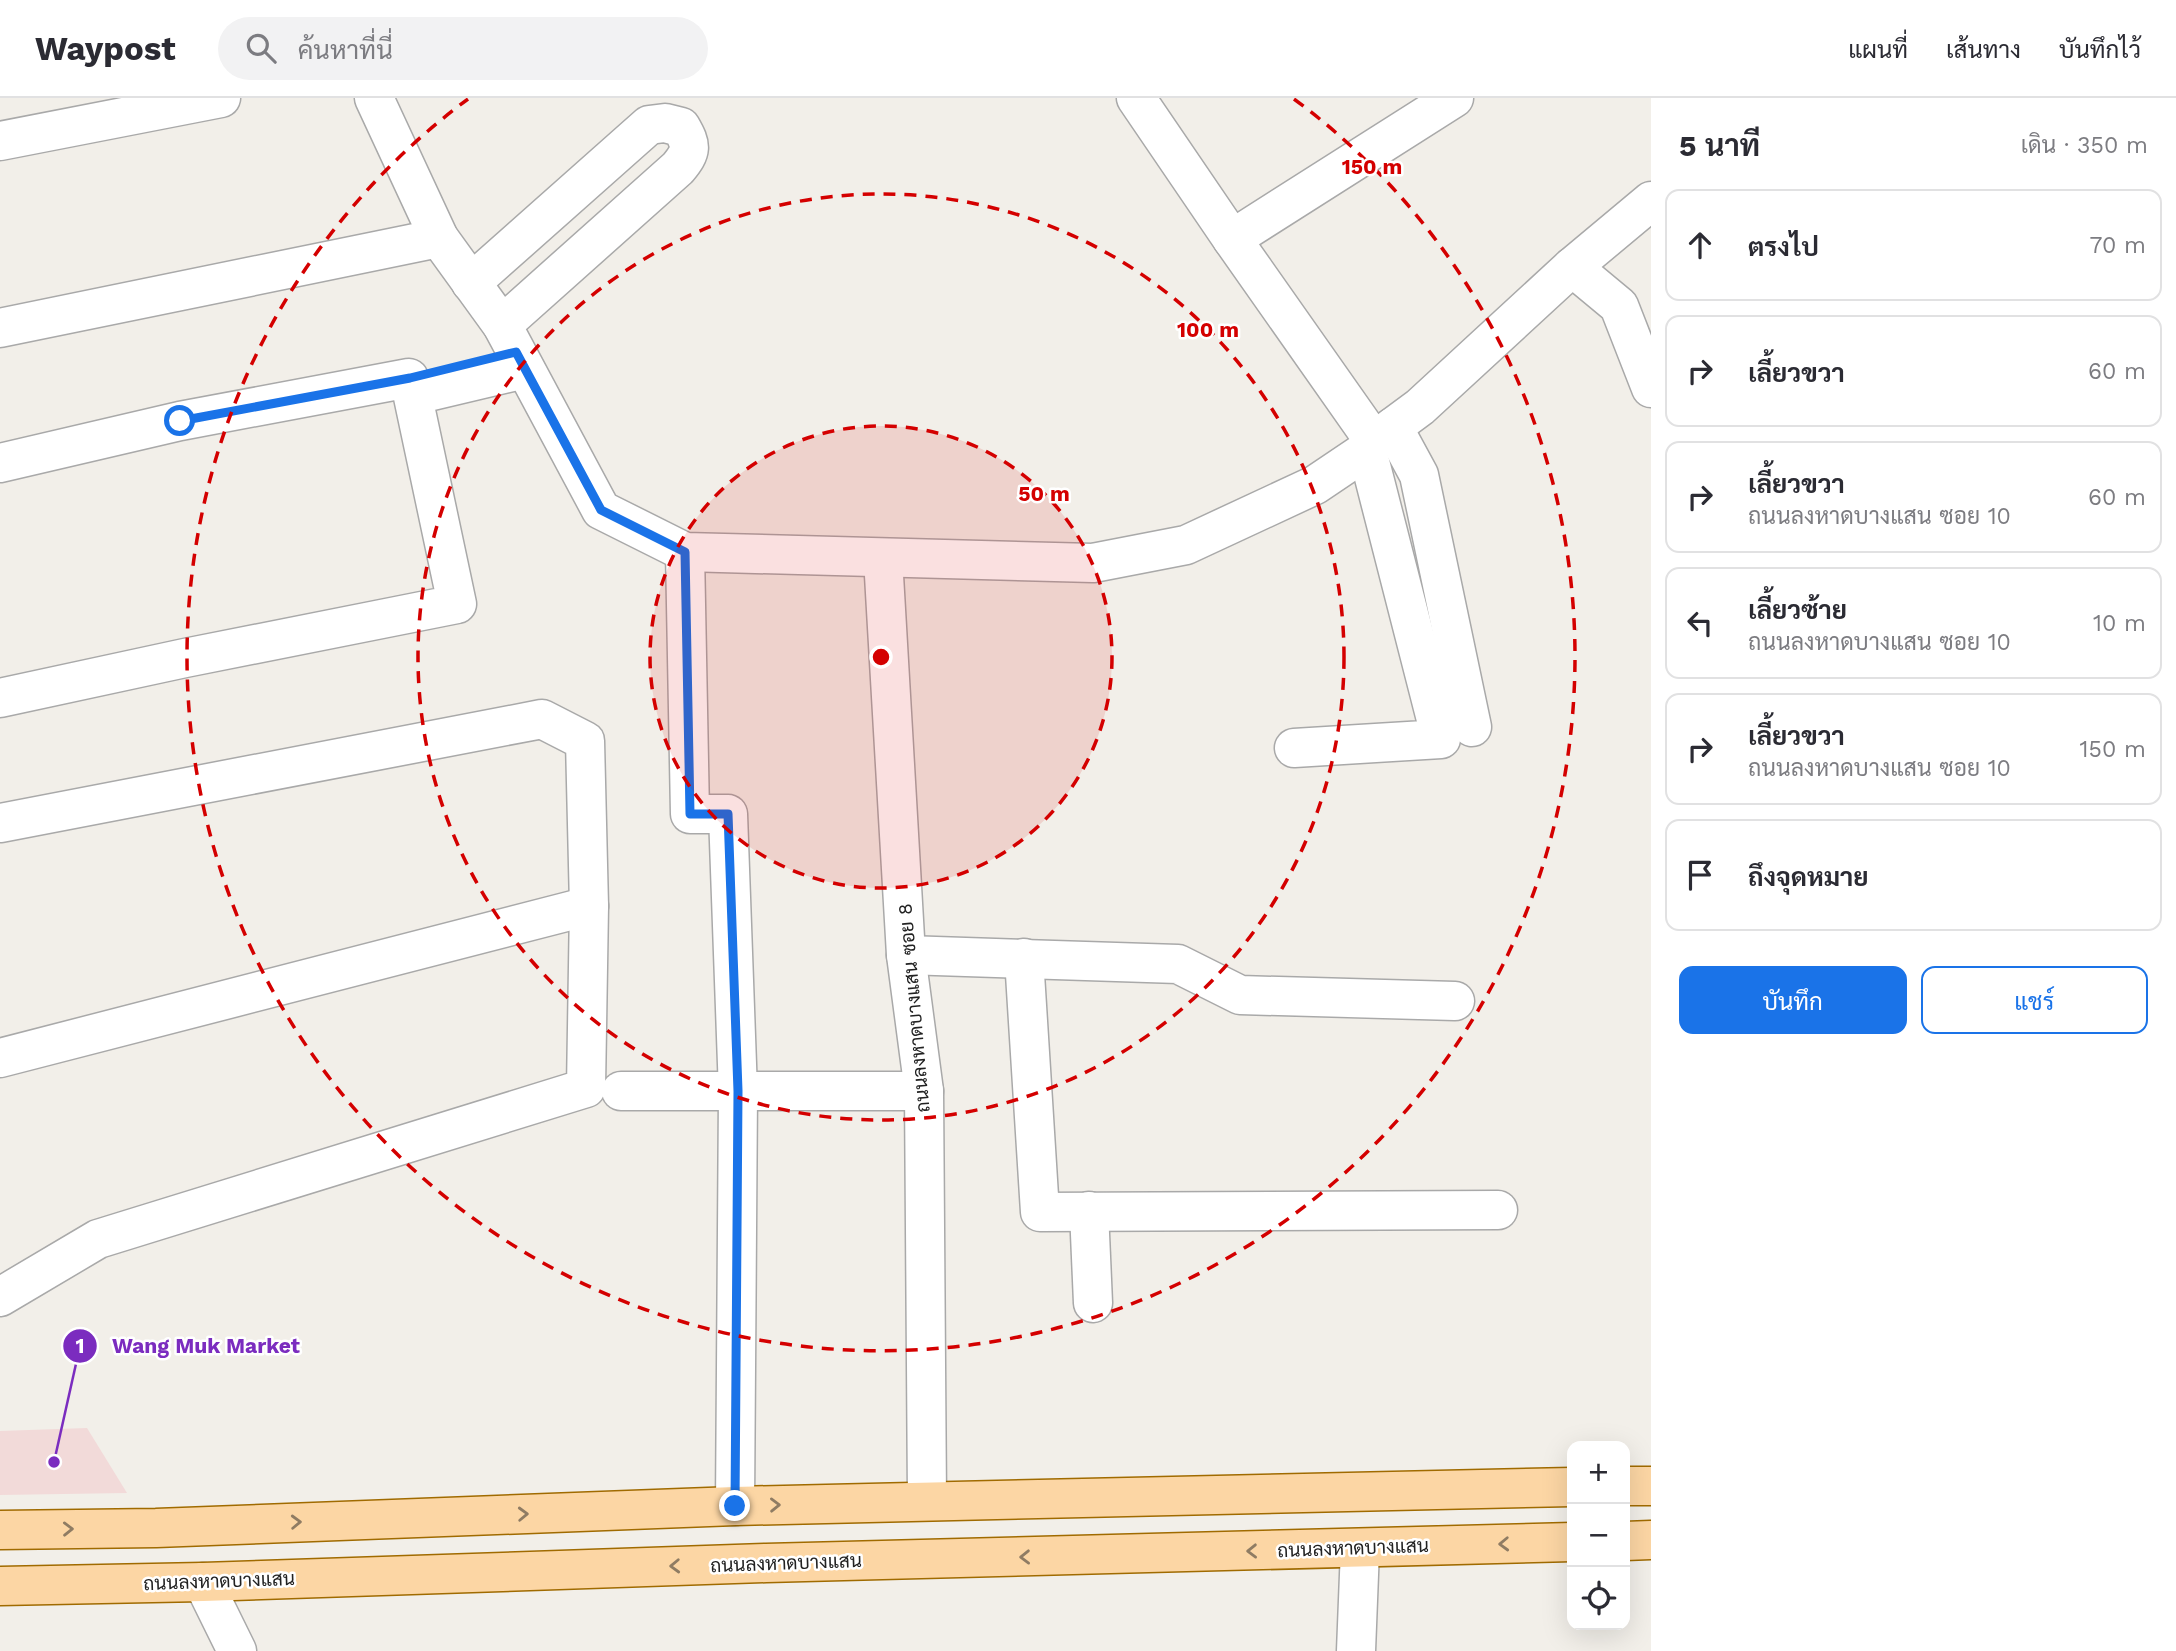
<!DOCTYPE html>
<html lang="th">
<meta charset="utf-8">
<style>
body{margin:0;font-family:"Work Sans",Sarabun,sans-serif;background:#f2f2f3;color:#2b2b33}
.controls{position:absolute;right:21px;bottom:21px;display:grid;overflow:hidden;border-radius:14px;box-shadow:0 7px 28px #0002}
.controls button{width:63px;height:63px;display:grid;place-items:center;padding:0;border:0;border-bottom:2px solid #e1e1e2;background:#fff;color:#2b2b33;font:35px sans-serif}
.stop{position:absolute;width:21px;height:21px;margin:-16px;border:5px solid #1a73e8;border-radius:50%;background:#fff}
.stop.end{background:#1a73e8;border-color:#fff;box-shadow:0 2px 7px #0008}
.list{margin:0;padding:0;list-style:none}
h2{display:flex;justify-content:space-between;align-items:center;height:91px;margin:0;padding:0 28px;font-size:30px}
h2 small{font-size:23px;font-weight:400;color:#7c7c81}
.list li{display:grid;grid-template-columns:46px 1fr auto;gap:21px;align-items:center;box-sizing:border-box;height:112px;margin:0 14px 14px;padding:0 14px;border:2px solid #e1e1e2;border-radius:14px}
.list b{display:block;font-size:26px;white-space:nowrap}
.list p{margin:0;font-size:23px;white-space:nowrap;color:#7c7c81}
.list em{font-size:23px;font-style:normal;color:#7c7c81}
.actions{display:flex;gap:14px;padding:21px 28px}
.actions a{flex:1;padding:16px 0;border:2px solid #1a73e8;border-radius:14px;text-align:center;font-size:24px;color:#1a73e8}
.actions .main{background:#1a73e8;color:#fff}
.icon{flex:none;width:38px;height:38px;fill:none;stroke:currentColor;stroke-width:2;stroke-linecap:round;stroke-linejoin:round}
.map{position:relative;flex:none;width:1651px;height:1553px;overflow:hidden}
header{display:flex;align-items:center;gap:42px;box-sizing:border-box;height:98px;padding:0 35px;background:#fff;border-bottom:2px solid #e1e1e2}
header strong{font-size:33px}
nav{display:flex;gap:38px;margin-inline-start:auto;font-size:24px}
.search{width:490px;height:63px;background:#f2f2f3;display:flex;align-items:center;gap:18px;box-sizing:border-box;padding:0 24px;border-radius:38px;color:#7c7c81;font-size:26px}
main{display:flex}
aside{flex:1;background:#fff}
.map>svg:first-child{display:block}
.commercial{fill:#f2dad9}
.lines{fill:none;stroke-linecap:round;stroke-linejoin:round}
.minor-casing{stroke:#a9a9a9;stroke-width:41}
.major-casing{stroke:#a06b00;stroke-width:41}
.minor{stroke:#fff;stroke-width:38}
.major{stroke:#fcd6a4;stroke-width:38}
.oneway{stroke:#8f7c63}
.route{stroke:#1a73e8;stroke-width:9}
.ring{fill:none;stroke:#d40000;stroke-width:3.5;stroke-dasharray:12 9}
.labels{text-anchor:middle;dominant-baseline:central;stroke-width:5;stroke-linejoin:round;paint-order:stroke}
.street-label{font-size:19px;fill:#222;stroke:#fff}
.centre{fill:#d40000;stroke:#fff;stroke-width:3.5}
.ring-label{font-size:21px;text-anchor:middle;font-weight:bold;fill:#d40000;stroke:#fff;stroke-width:5;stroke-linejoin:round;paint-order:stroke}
.leader{fill:none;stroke:#7b2cbf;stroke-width:2.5}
.callout-dot{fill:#7b2cbf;stroke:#fff;stroke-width:2.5}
.mark-label{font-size:21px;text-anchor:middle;font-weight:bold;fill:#fff}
.callout-label{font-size:21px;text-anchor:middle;font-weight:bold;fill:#7b2cbf;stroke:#fff;stroke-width:5;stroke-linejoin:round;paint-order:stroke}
</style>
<header>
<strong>Waypost</strong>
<div class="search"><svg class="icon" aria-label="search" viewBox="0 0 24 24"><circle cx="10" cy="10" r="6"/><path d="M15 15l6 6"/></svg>ค้นหาที่นี่</div>
<nav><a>แผนที่</a><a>เส้นทาง</a><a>บันทึกไว้</a></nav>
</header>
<main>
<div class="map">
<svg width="1651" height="1553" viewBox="0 0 1651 1553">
<rect width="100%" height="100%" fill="#f2efe9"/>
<path class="commercial" d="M87,1330L127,1395L0,1397V1333Z"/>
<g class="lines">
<defs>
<g id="minor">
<path d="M374,0L439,140L502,227L601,412L685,454L1093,465L1186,447L1315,387L1367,352L1374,343L1420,309L1572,169L1651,103"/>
<path d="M1136,0L1232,141L1374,343"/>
<path d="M0,43L221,0"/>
<path d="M1232,141L1454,0"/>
<path d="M1572,169L1619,208L1651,290"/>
<path d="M471,185L649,27L665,25L681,29C692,48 692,53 678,70L502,227"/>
<path d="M0,230L439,140"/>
<path d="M415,297L525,271"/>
<path d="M1393,329L1419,377L1472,629"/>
<path d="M0,365L180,323L409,280L457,506L185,560L0,600"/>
<path d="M685,454L690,716H728L738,994L735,1408"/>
<path d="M883,460L906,857L924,993L927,1403"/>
<path d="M1294,650L1441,641L1367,352"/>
<path d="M0,725L542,621L585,643L589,808L586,990L98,1141L0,1199"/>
<path d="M906,857L1178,866L1240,897L1455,903"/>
<path d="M1024,860L1040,1114L1498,1112"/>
<path d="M0,960L589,808"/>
<path d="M621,993H924"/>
<path d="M1089,1113L1093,1205"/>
<path d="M203,1484L237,1553"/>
<path d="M1356,1553L1360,1451"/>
</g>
<g id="major">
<path d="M1625,1388H1651"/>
<path d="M0,1432L156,1430L735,1408L1572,1389"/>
<path d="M1625,1443L1651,1442"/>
<path d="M0,1488L203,1484L766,1465L1572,1444"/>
</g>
</defs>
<use href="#minor" class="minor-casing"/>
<use href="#major" class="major-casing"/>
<use href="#minor" class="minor"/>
<use href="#major" class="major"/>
</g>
<defs><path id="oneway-chevron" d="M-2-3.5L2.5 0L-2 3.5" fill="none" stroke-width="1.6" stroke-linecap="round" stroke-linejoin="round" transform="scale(1.75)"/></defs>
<g class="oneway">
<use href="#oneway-chevron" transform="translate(775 1407) rotate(-1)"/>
<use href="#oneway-chevron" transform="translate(523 1416) rotate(-2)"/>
<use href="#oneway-chevron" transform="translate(296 1424) rotate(-2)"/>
<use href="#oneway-chevron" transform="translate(68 1431) rotate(-1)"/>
<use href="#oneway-chevron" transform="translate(1504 1446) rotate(178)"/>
<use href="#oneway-chevron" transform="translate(1252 1453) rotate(179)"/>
<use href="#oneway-chevron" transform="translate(1025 1459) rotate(179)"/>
<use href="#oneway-chevron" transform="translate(675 1468) rotate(178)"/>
</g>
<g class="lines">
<path class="route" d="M180,323L410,280L516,254L601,412L685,454L690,716H728L738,993L735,1408"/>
</g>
<circle cx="881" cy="559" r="231" fill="#d40000" fill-opacity=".12"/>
<g class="ring">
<circle cx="881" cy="559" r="231"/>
<circle cx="881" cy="559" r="463"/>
<path d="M1294 1A694 694 0 1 1 468 1"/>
</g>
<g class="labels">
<g class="street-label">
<text transform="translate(914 910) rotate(-95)">ถนนลงหาดบางแสน ซอย 8</text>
<text transform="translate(1353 1450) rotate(-2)">ถนนลงหาดบางแสน</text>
<text transform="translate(786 1465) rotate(-2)">ถนนลงหาดบางแสน</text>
<text transform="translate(219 1483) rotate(-2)">ถนนลงหาดบางแสน</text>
</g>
</g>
<circle cx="881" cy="559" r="10" class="centre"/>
<g class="ring-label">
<text x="1372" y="76">150 m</text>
<text x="1208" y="239">100 m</text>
<text x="1044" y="403">50 m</text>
</g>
<path class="leader" d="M54 1364L80 1248"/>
<g class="callout-dot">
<circle cx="54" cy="1364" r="7"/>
<circle cx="80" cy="1248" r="18"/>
</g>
<g class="mark-label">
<text x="80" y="1255">1</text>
</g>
<g class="callout-label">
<text x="206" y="1255">Wang Muk Market</text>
</g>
</svg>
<div class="controls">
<button>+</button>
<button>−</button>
<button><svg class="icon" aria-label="locate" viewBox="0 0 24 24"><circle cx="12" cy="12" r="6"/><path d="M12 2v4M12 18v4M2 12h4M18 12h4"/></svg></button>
</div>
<div class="stop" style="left:180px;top:323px"></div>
<div class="stop end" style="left:735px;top:1408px"></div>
</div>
<aside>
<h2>5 นาที<small>เดิน · 350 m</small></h2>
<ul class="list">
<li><svg class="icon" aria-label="ahead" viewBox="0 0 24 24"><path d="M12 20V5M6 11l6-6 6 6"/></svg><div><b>ตรงไป</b></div><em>70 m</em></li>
<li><svg class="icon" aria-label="right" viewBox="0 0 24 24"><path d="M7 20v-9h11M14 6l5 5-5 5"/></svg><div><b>เลี้ยวขวา</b></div><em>60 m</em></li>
<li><svg class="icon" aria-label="right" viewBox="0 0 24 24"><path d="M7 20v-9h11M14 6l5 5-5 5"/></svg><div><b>เลี้ยวขวา</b><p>ถนนลงหาดบางแสน ซอย 10</p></div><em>60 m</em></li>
<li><svg class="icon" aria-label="left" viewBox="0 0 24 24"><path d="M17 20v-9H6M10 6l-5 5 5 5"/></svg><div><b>เลี้ยวซ้าย</b><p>ถนนลงหาดบางแสน ซอย 10</p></div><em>10 m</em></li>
<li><svg class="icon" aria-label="right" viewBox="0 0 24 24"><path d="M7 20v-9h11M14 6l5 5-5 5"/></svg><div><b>เลี้ยวขวา</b><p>ถนนลงหาดบางแสน ซอย 10</p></div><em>150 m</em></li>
<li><svg class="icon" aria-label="arrive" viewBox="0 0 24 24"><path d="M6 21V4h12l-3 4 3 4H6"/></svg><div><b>ถึงจุดหมาย</b></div></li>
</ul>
<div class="actions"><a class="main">บันทึก</a><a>แชร์</a></div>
</aside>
</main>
